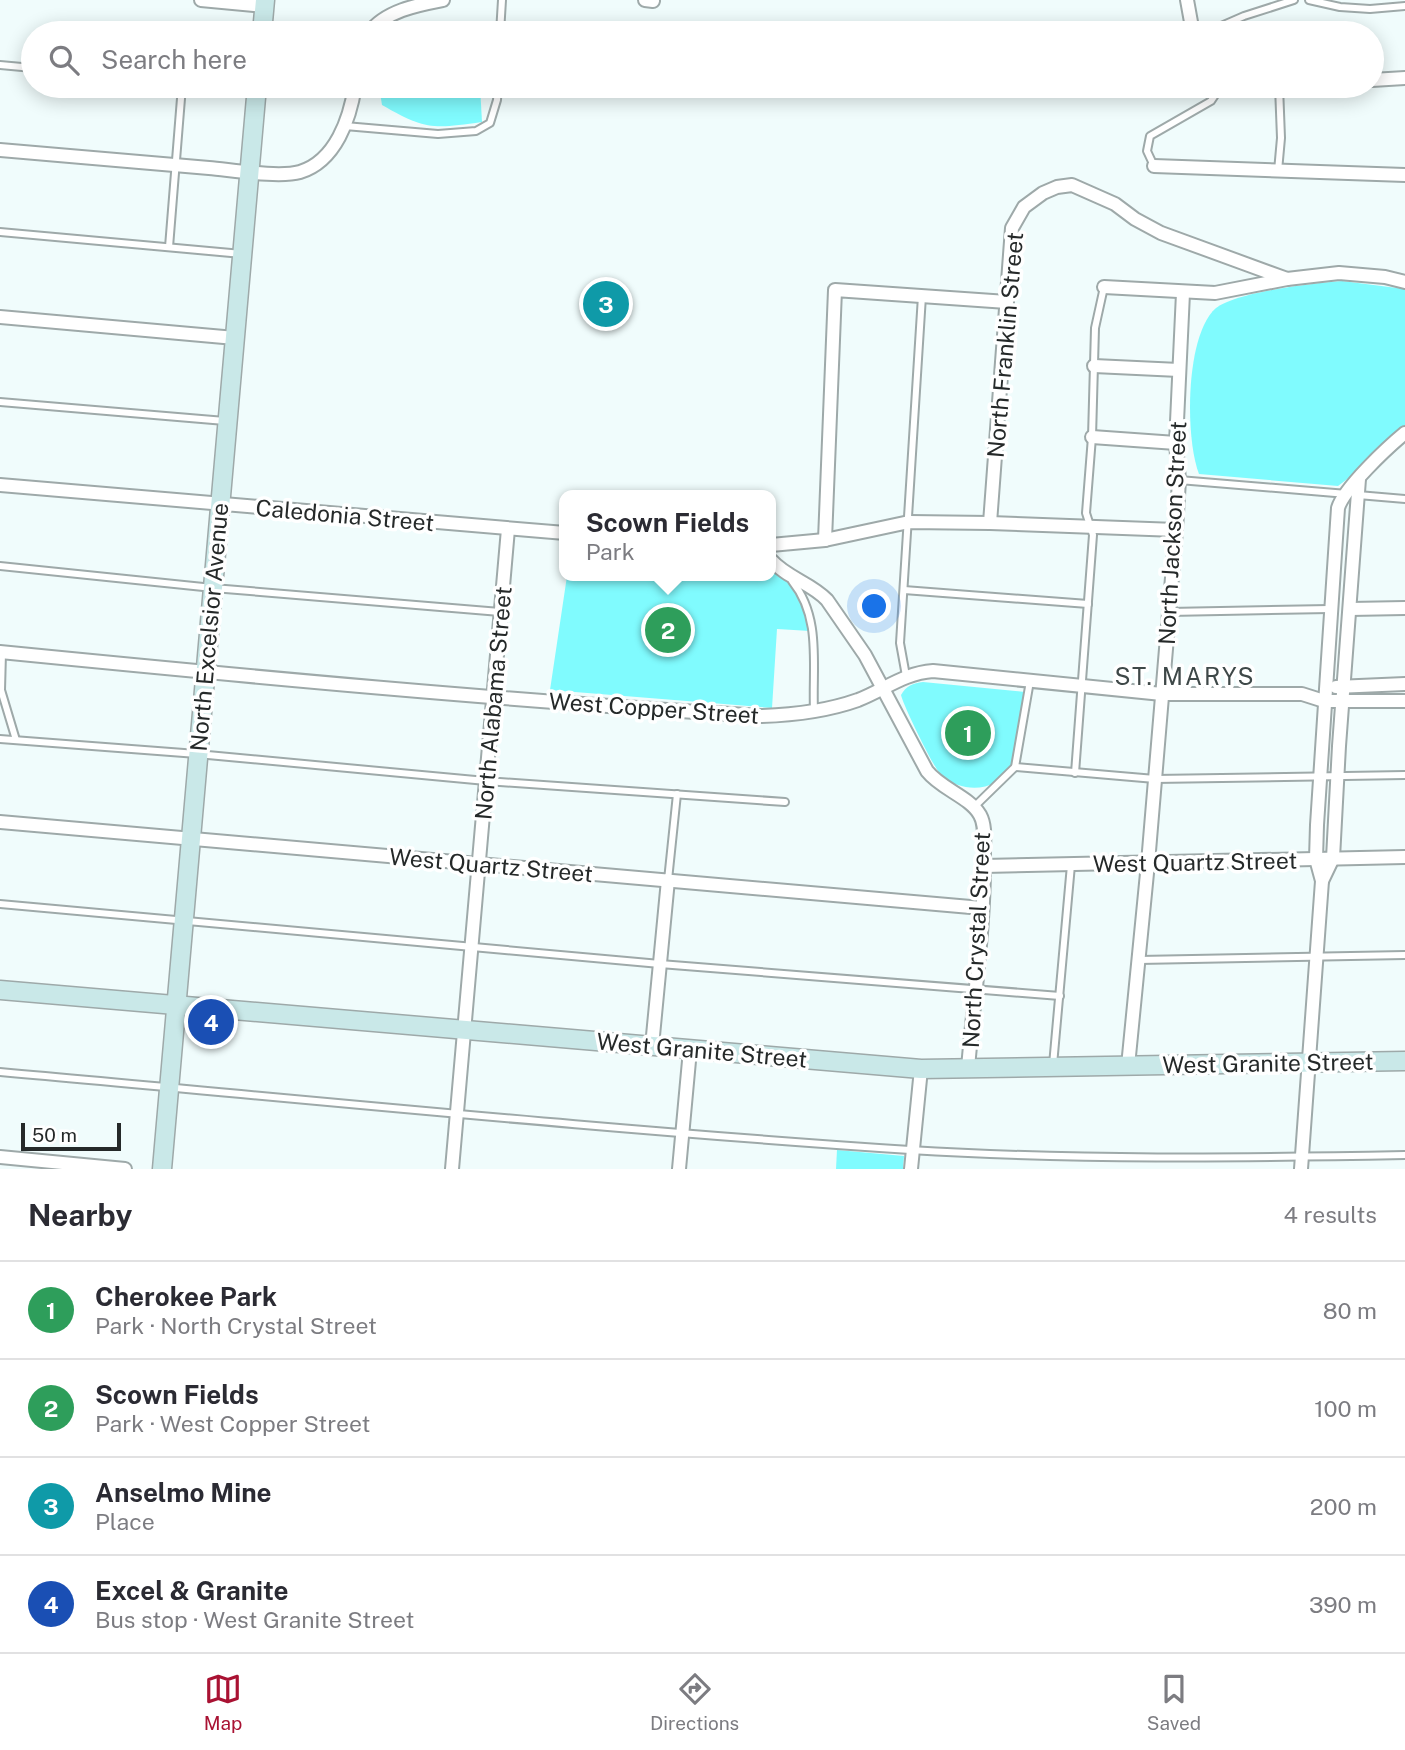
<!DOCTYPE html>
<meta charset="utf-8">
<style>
body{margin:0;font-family:"Public Sans",sans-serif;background:#f2f2f3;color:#2b2b33}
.scale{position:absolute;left:21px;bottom:18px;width:100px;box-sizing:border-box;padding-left:7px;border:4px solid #252929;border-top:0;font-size:19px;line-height:24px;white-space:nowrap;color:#252929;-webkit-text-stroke:5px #fff;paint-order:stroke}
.you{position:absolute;left:875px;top:607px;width:24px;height:24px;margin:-18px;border:5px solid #fff;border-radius:50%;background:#1a73e8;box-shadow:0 0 0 10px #1a73e833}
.badge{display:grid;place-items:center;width:46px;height:46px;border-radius:50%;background:#a91233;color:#fff;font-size:23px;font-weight:700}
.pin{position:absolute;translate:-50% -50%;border:4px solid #fff;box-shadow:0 2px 7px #0006}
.popup{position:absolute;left:559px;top:490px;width:217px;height:91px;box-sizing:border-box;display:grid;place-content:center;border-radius:14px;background:#fff;filter:drop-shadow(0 2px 5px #0005);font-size:23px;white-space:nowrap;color:#7c7c81}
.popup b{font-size:26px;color:#2b2b33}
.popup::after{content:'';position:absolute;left:50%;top:100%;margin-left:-14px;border:14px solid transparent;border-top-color:#fff}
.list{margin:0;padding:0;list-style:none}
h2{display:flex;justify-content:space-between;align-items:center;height:91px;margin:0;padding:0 28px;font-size:30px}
h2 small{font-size:23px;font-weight:400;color:#7c7c81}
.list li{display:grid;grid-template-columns:46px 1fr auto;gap:21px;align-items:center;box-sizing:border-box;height:98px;padding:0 28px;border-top:2px solid #e1e1e2}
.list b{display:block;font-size:26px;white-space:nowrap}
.list p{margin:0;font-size:23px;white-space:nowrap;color:#7c7c81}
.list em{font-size:23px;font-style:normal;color:#7c7c81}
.icon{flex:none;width:38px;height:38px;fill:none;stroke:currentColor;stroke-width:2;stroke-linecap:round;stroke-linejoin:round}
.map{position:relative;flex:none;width:1405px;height:1169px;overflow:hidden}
.search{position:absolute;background:#fff;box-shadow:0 4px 18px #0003;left:21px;right:21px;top:21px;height:77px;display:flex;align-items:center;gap:18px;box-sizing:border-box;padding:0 24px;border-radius:38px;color:#7c7c81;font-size:26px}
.sheet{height:483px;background:#fff}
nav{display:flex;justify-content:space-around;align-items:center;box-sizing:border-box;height:98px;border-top:2px solid #e1e1e2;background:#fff;font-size:19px;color:#7c7c81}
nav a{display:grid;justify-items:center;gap:4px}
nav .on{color:#a91233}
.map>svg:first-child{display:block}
.green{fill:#80fbfe}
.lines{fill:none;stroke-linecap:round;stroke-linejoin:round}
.lane-casing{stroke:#9ea9a9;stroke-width:10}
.street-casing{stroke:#9ea9a9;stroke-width:16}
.secondary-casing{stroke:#9ea9a9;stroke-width:21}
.lane{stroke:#fff;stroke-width:6}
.street{stroke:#fff;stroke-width:12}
.secondary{stroke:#c9e8e8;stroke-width:18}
.labels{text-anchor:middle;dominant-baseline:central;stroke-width:7;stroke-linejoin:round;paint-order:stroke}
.street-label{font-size:23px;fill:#252929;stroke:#fff}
.neighbourhood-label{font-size:24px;letter-spacing:2px;fill:#3e4848;stroke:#fff}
</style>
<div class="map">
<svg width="1405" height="1169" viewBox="0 0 1405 1169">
<rect width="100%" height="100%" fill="#f0fcfc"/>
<g class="green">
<path d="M379,86H480L482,122C433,129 425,130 382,105Z"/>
<path d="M1342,281L1405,289V428L1366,465L1338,486L1199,474C1185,438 1185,335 1216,308C1236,292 1314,283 1342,281Z"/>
<path d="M771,569C799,588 803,601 810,631L777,629L772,708L550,690L567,576H771Z"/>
<path d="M923,682L1025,692C1022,706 1017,757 1012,766C997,792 964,794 942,776C935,771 903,705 901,695C906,686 913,683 923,682Z"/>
<path d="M837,1150L904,1156L903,1169H836Z"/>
</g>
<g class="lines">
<defs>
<g id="lane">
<path d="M1309,0L1340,7L1370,9L1405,6"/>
<path d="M500,33L502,0"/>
<path d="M1205,33L1244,16L1294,0"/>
<path d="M0,65L33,68"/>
<path d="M345,126L438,134L476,131L490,123L497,100L498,86"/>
<path d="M1154,166L1147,151L1150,136L1211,101L1221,86"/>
<path d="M1278,171L1281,138L1279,86"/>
<path d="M0,232L242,254"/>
<path d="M169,247L182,86"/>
<path d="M0,402L225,421"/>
<path d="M1179,480L1347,494"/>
<path d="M1358,495L1405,499"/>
<path d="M0,566L213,588L500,612"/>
<path d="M792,581C822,618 812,666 814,711"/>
<path d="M904,590L1088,604"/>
<path d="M1169,612L1330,609"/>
<path d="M2,653L1,690L16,740"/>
<path d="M906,676L900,643L922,296"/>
<path d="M0,739L197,754L486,781L785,802"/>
<path d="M1015,767L1155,779L1405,775"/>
<path d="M1075,773L1093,535L1086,513L1092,437L1095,328L1104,287"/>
<path d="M974,807L1015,767L1030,681"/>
<path d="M668,880L677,794"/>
<path d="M0,904L660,964L1060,996"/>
<path d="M1139,960L1405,955"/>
<path d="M1053,1065L1071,865"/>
<path d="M0,1072C303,1099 606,1130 910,1150C1074,1160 1240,1158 1405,1155"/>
</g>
<g id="street">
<path d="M201,0L264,6"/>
<path d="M645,0L653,1"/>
<path d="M1187,0L1193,33"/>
<path d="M369,33C385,11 417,5 443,0"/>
<path d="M1372,80L1405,78"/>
<path d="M1256,86H1258"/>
<path d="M0,150C70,156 139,162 209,168C232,170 279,178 300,172C336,161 350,118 355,86"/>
<path d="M1154,166L1405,175"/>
<path d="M1104,287L1215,293L1287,279L1339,273L1385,277L1405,282"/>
<path d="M0,317L235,338"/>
<path d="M1094,366L1179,370"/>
<path d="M1092,437L1176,443"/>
<path d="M0,485L565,533"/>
<path d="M990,523L1012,228L1024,207L1043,193L1057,187L1072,185L1115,204L1135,219L1161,233L1287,279"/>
<path d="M825,540L835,290L1007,302"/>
<path d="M771,545L825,540L909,522L990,523L1176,530"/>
<path d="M771,560C787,578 811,583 827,600L865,655L927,771C941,789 970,797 980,815C986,826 984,841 984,853C985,924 974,997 968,1068"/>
<path d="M1350,609L1405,608"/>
<path d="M0,652C253,677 507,701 761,716C794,715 827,711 858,700C884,690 904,673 933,671L1162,694H1302L1324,701H1405"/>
<path d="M1336,687L1405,684"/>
<path d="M0,822L982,908"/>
<path d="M984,866L1405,857"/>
<path d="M1322,881L1333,858L1339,746L1359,479"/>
<path d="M652,1046L668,880"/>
<path d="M1128,1066L1148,863L1176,530L1179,480L1176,443L1183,293"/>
<path d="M0,1157L125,1169"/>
<path d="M452,1169L508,529"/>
<path d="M679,1169L690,1050"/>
<path d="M911,1169L921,1069"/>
<path d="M1301,1169L1322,881L1316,859L1317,825L1338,508C1344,488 1388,447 1405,433"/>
</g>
<g id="secondary">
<path d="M262,33L265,0"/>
<path d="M0,990L921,1069L1405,1061"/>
<path d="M162,1169L257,86"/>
</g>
</defs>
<use href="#lane" class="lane-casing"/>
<use href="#street" class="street-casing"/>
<use href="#secondary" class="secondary-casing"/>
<use href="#lane" class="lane"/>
<use href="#street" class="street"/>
<use href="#secondary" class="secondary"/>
</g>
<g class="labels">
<g class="street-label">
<text transform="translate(1005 345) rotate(-85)">North Franklin Street</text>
<text transform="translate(345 515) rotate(5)">Caledonia Street</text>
<text transform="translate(1172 533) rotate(-87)">North Jackson Street</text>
<text transform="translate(209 627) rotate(-85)">North Excelsior Avenue</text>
<text transform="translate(493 703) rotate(-85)">North Alabama Street</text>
<text transform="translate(654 708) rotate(4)">West Copper Street</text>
<text transform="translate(1195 862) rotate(-1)">West Quartz Street</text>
<text transform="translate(491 865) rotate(5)">West Quartz Street</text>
<text transform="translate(976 940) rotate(-87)">North Crystal Street</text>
<text transform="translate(702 1050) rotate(5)">West Granite Street</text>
<text transform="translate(1268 1063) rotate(-1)">West Granite Street</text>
</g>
<g class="neighbourhood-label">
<text x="1185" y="676">ST. MARYS</text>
</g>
</g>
</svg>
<div class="scale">50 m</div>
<div class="you"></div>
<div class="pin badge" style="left:968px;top:733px;background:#2e9e5b">1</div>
<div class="pin badge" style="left:668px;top:630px;background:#2e9e5b">2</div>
<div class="popup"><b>Scown Fields</b>Park</div>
<div class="pin badge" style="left:606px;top:304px;background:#0f9aa8">3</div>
<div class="pin badge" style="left:211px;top:1022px;background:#1a4fb4">4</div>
<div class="search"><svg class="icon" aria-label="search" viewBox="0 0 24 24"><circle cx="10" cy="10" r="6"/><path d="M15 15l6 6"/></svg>Search here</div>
</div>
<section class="sheet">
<h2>Nearby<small>4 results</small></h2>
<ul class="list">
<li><span class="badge" style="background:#2e9e5b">1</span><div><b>Cherokee Park</b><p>Park · North Crystal Street</p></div><em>80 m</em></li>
<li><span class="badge" style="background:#2e9e5b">2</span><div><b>Scown Fields</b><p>Park · West Copper Street</p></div><em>100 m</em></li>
<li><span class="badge" style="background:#0f9aa8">3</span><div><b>Anselmo Mine</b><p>Place</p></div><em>200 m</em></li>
<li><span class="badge" style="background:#1a4fb4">4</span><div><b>Excel &amp; Granite</b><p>Bus stop · West Granite Street</p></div><em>390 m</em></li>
</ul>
</section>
<nav>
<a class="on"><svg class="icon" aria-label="map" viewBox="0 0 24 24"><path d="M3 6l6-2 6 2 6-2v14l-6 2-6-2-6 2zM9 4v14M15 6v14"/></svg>Map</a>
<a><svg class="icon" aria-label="directions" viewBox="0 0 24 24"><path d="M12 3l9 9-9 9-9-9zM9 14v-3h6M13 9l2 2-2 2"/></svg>Directions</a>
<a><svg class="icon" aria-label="saved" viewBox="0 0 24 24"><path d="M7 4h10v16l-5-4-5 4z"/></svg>Saved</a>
</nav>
